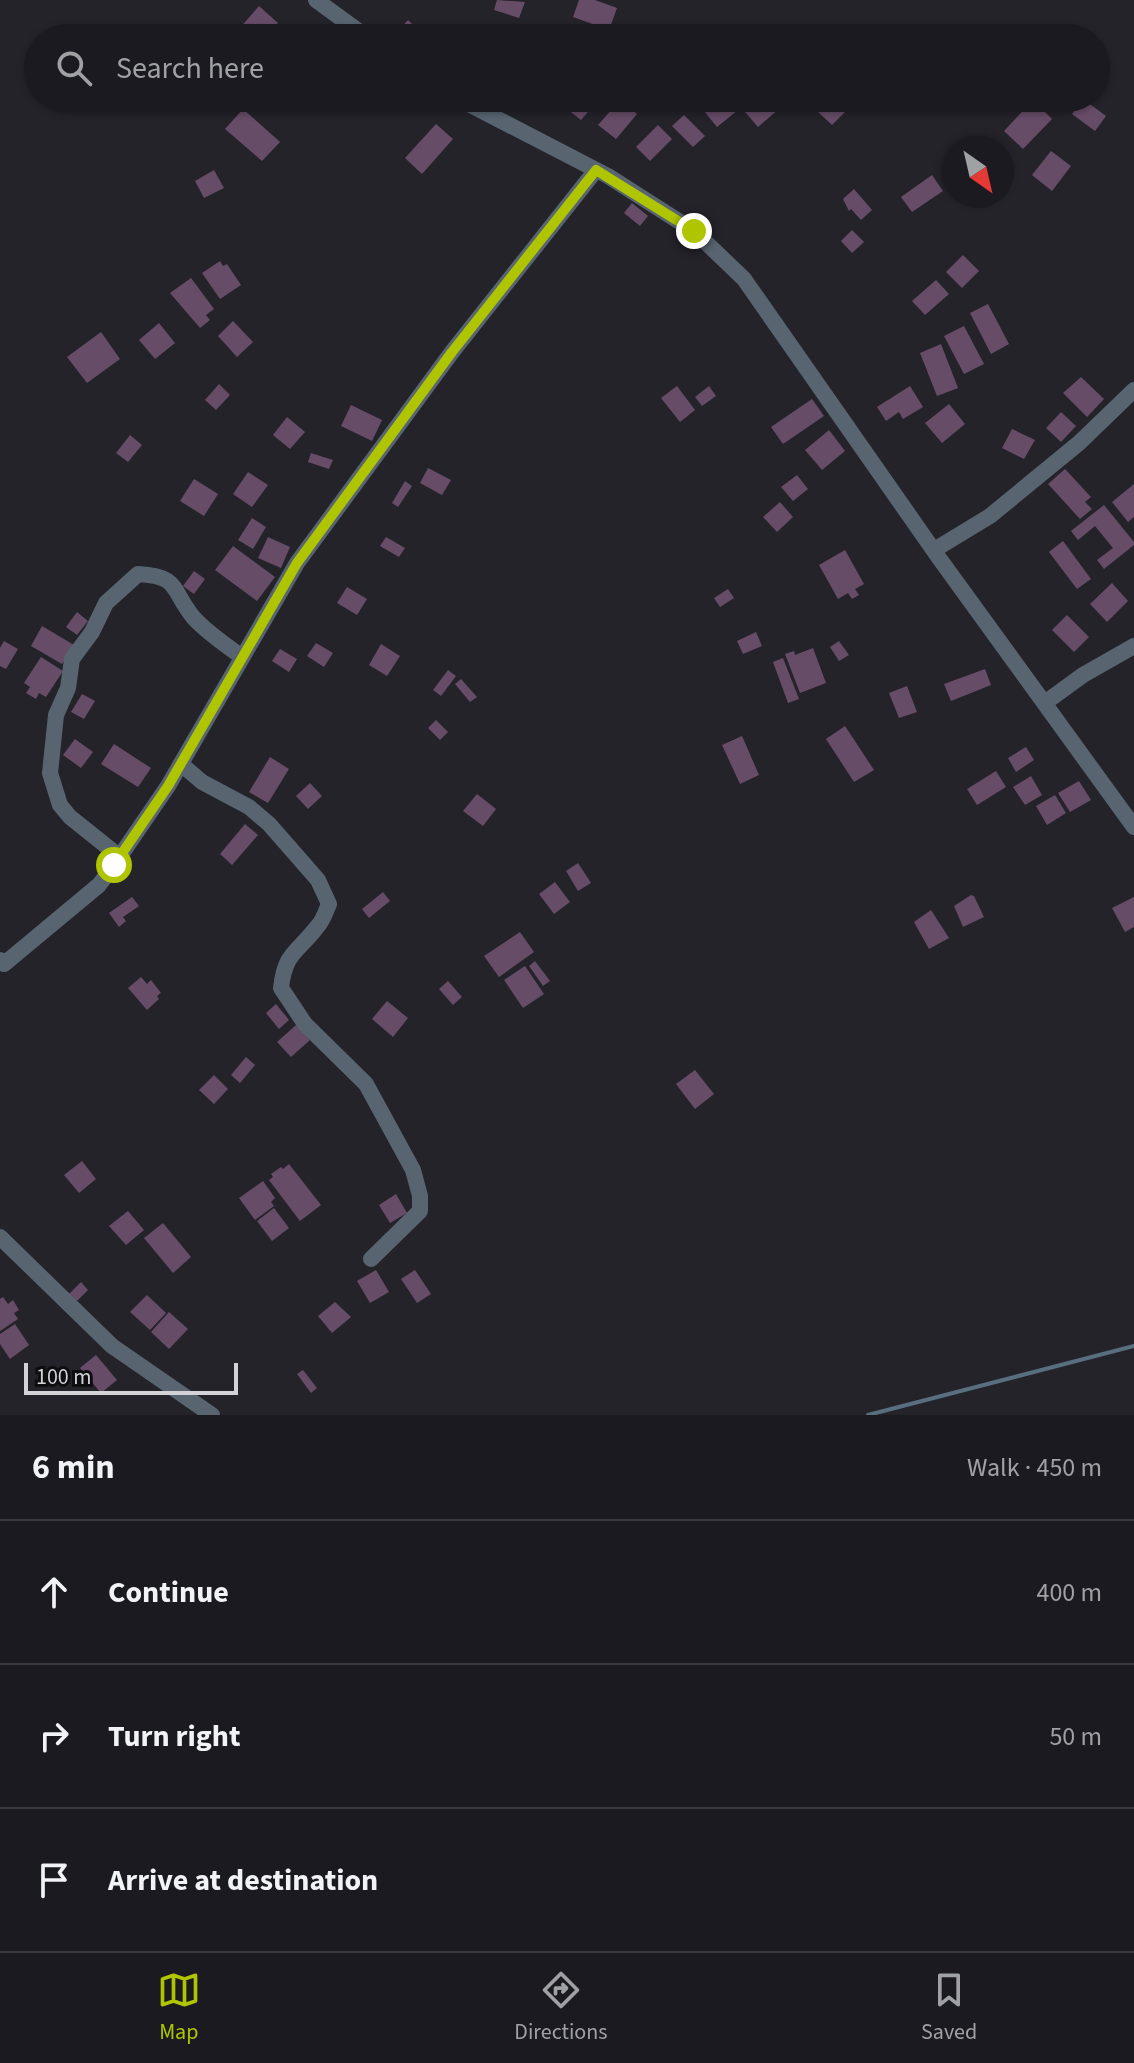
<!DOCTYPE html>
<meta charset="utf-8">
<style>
body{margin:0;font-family:"Source Sans 3",sans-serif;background:#242329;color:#f1f3f6}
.compass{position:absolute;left:942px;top:136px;width:72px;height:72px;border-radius:50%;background:#1b1a20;box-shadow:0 2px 6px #0004;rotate:146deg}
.scale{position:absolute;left:24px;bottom:20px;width:214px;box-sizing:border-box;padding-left:8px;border:4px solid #d3d2d6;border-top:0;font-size:22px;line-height:28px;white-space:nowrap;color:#d3d2d6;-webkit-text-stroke:6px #0e0d10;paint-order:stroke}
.stop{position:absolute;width:24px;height:24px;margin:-18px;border:6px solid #b0c501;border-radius:50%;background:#fff}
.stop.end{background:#b0c501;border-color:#fff;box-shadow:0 2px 8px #0008}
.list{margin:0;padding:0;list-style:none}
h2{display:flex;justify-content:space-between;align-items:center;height:104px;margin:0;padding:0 32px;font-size:34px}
h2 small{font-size:26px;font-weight:400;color:#a0a1a5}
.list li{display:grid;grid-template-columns:52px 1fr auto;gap:24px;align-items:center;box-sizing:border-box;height:144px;padding:0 32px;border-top:2px solid #39383e}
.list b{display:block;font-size:30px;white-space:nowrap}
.list em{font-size:26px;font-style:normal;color:#a0a1a5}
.icon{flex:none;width:44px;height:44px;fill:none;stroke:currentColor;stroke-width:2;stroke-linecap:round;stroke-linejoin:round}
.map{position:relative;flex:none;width:1134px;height:1415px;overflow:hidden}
.search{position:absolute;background:#1b1a20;box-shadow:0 2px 6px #0004;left:24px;right:24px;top:24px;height:88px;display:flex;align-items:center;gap:20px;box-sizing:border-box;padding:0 28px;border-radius:44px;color:#a0a1a5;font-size:30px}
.sheet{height:536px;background:#1b1a20}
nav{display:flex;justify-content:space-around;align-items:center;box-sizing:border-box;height:112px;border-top:2px solid #39383e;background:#1b1a20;font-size:22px;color:#a0a1a5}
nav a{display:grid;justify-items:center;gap:4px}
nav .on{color:#b0c501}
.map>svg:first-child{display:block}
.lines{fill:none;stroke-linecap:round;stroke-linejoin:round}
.stream{stroke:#586f80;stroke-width:4}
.building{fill:#674c68}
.street{stroke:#586470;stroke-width:16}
.route{stroke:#b0c501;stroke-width:10}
</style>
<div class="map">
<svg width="1134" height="1415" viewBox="0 0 1134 1415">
<rect width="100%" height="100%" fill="#24232a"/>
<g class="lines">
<path class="stream" d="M868,1415L1134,1346"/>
</g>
<g class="building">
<path d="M497,0L525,2L519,18L494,10Z"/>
<path d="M579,0H595L617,8L609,30L573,17Z"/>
<path d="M259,6L278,23L264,38H231Z"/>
<path d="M408,20L424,35L421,38H399L395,34Z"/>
<path d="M574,98H600L581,120L566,108Z"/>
<path d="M711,98H728L738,110L717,127L700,106Z"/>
<path d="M750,98L756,101L769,98L779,109L758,127L740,106Z"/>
<path d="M795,98H810L817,103L810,112L793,101Z"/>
<path d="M828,98H841L850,107L832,125L816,110Z"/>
<path d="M1083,99L1106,116L1095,131L1072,114Z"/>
<path d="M620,100L637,114L616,139L598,125Z"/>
<path d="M1033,100L1052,119L1023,149L1004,131Z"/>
<path d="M243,109L280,142L262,161L225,129Z"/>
<path d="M684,115L705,136L693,147L672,126Z"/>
<path d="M436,124L453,139L422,174L405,158Z"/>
<path d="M658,125L672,139L650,161L636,147Z"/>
<path d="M1051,151L1071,166L1052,191L1032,175Z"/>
<path d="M214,170L224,188L204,198L195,181Z"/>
<path d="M932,175L943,191L912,212L901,197Z"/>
<path d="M854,189L872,210L861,220L851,209L849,211L843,199Z"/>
<path d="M632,203L648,216L640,226L624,213Z"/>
<path d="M852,230L864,242L852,253L841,241Z"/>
<path d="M963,255L979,271L962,288L946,272Z"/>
<path d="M220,261L223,266L227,264L241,285L220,299L202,273Z"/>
<path d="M191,278L214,309L206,315L210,320L200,328L170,293Z"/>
<path d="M936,280L949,294L925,315L912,301Z"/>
<path d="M988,304L1009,344L991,354L970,313Z"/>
<path d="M233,321L253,342L237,357L218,336Z"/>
<path d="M159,323L175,343L155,359L139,340Z"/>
<path d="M964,326L984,364L964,374L944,336Z"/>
<path d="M101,332L120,359L87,383L67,357Z"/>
<path d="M941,344L958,388L937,396L920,353Z"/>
<path d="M1081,377L1104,399L1087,417L1063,393Z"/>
<path d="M219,384L230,395L216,410L205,400Z"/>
<path d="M677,386L695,410L680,422L661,398Z"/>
<path d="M709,386L716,396L702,406L695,397Z"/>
<path d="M910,386L923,407L903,419L899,412L886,421L877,407Z"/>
<path d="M812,399L824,416L783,444L771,427Z"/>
<path d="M949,404L965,424L942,443L925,423Z"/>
<path d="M351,405L382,420L372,441L341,426Z"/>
<path d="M1061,412L1076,426L1061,442L1046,428Z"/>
<path d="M287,417L305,432L290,449L273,435Z"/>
<path d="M1012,429L1035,440L1024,459L1002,448Z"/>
<path d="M829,430L845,451L822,470L805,450Z"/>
<path d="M130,435L142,445L128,462L116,453Z"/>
<path d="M311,453L333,460L329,469L308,462Z"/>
<path d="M428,468L451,480L442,495L420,483Z"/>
<path d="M1065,469L1091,497L1085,502L1092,509L1080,519L1048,484Z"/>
<path d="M248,472L268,485L252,507L233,494Z"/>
<path d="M797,475L808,489L793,501L781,487Z"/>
<path d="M194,479L218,494L204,516L180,501Z"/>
<path d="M405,481L412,486L398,507L392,503Z"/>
<path d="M1134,484V517L1128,522L1112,502Z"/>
<path d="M780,502L793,517L777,532L763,517Z"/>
<path d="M1104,505L1134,542V545L1104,569L1097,560L1113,548L1095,526L1078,540L1071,531Z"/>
<path d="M252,518L266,527L253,549L238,540Z"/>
<path d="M268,537L290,547L281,568L258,558Z"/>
<path d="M386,537L405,548L399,557L380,546Z"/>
<path d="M1063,541L1091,579L1077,589L1049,552Z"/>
<path d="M233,546L275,577L257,601L215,570Z"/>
<path d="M845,550L864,584L855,589L859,595L852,599L848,593L838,599L819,565Z"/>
<path d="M194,571L205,579L194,594L183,586Z"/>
<path d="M1112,583L1128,601L1107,622L1090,604Z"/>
<path d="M347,587L367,599L357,615L337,603Z"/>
<path d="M728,589L734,598L720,607L714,598Z"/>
<path d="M77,612L88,621L77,635L66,627Z"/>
<path d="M1067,615L1089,637L1074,652L1052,630Z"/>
<path d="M42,626L74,645L62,664L31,646Z"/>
<path d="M756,632L762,646L743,654L737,641Z"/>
<path d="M4,641L18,649L6,669L0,666V648Z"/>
<path d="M839,641L849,655L839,661L830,647Z"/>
<path d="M316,643L333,653L324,667L307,656Z"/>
<path d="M381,644L400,656L387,676L369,665Z"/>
<path d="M813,648L826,683L800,693L785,654L794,651L795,655Z"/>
<path d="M280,649L297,659L289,672L272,661Z"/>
<path d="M41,657L63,671L46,697L39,693L36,699L26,693L30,687L24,683Z"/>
<path d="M783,658L799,699L788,703L773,662Z"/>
<path d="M985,669L991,685L951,701L944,684Z"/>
<path d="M448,670L456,676L441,696L433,690Z"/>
<path d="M461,679L477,697L470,702L455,684Z"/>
<path d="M907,686L917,712L899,718L889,693Z"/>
<path d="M82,694L95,701L84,719L71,712Z"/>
<path d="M436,720L448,732L440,740L428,728Z"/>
<path d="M845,726L874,770L854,782L826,739Z"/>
<path d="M742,736L759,775L740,784L722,745Z"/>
<path d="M75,739L93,752L81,768L63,755Z"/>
<path d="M114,744L151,768L138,787L101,764Z"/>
<path d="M1026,747L1034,760L1016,772L1008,758Z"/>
<path d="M270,757L289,769L268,803L249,792Z"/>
<path d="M996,771L1006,787L977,805L967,789Z"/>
<path d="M1031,776L1042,795L1025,805L1013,787Z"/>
<path d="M1079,781L1091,800L1070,812L1058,793Z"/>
<path d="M310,783L322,796L308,809L296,796Z"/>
<path d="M477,794L496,809L483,826L463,811Z"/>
<path d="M1055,795L1066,813L1047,825L1036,806Z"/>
<path d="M245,824L258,835L232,865L220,854Z"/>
<path d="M578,863L591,883L578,891L566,871Z"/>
<path d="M555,882L570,902L554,914L539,894Z"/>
<path d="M383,892L390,901L369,918L362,909Z"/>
<path d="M971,895L974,896L984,917L963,927L954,906Z"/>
<path d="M132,897L139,906L123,917L126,921L119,927L109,913Z"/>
<path d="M1134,897V927L1125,932L1112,908Z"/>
<path d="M931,910L949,938L929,949L914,922Z"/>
<path d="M520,932L534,952L499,977L484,956Z"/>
<path d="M535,961L550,981L543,986L529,966Z"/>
<path d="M525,966L544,994L523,1008L504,980Z"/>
<path d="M141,977L147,984L151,980L161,993L157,996L159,999L147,1010L128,988Z"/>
<path d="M448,981L462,997L453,1005L439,989Z"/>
<path d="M387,1001L408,1018L393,1037L372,1019Z"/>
<path d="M276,1004L289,1020L279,1029L266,1013Z"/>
<path d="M296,1025L310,1040L291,1057L277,1042Z"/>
<path d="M246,1057L255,1065L240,1083L231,1075Z"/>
<path d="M695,1070L714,1094L695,1109L676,1084Z"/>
<path d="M214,1075L228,1089L214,1104L199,1090Z"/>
<path d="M82,1161L96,1179L79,1193L64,1175Z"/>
<path d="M289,1164L321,1205L300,1221L269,1180L273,1177L271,1174L281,1167L283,1169Z"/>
<path d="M263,1181L275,1198L271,1202L274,1206L255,1220L239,1198Z"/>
<path d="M396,1194L407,1213L390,1223L379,1205Z"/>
<path d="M274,1208L289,1228L272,1241L257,1221Z"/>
<path d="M128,1211L144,1230L126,1245L109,1226Z"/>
<path d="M163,1223L191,1257L173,1273L144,1238Z"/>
<path d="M376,1270L389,1292L370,1303L357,1281Z"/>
<path d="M415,1270L431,1294L417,1303L401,1279Z"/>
<path d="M81,1282L88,1290L77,1301L69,1294Z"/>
<path d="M147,1295L166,1313L150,1330L130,1312Z"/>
<path d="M3,1297L8,1304L13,1300L19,1310L14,1313L18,1319L0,1331V1299Z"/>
<path d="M335,1302L351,1317L332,1333L318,1316Z"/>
<path d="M169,1312L188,1329L169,1349L151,1332Z"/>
<path d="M15,1324L29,1345L10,1359L0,1344V1334Z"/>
<path d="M96,1355L117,1380L101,1393L80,1368Z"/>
<path d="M303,1370L317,1388L311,1393L297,1374Z"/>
</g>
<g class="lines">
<g class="street">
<path d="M316,0L368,38"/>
<path d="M457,98L608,176L694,231L744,279L939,558L1134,827"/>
<path d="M934,550L990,516L1079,443L1134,390"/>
<path d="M1046,702L1083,675L1134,646"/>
<path d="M181,764L202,782L249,807L269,824L318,880L329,904C326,911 323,921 317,927C297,953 285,952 281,988L305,1024L366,1084L413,1170L420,1196V1211L371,1259"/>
<path d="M120,857L70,817L60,805L50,773L56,715L68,688L72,659L92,632L106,603L138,574C180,576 171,590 193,617C206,632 226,645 242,657"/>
<path d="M0,960L4,964L99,885L114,865L168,786L297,563L452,352L596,170"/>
<path d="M0,1237L112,1346L212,1415"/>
</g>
</g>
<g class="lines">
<path class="route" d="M114,865L168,786L297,563L452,352L596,170L694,231"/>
</g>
</svg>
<svg class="compass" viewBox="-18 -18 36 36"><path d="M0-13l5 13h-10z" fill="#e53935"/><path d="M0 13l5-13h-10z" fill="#a0a1a5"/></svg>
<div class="scale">100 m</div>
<div class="stop" style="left:114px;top:865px"></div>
<div class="stop end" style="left:694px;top:231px"></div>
<div class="search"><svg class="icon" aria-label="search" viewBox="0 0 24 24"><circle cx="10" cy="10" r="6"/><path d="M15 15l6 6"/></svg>Search here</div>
</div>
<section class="sheet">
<h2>6 min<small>Walk · 450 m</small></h2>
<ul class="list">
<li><svg class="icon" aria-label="ahead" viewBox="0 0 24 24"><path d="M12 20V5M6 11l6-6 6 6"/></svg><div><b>Continue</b></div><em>400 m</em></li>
<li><svg class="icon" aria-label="right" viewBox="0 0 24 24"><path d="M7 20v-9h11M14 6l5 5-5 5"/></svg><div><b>Turn right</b></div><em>50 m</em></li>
<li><svg class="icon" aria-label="arrive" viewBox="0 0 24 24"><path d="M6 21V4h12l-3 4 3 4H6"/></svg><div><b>Arrive at destination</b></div></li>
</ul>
</section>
<nav>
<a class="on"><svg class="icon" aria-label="map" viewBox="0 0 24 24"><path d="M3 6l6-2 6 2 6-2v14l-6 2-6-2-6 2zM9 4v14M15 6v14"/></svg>Map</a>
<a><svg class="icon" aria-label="directions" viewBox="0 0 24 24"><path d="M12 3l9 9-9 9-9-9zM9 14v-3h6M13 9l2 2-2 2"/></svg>Directions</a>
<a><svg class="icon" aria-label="saved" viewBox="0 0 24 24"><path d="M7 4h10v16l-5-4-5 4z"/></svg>Saved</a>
</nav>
